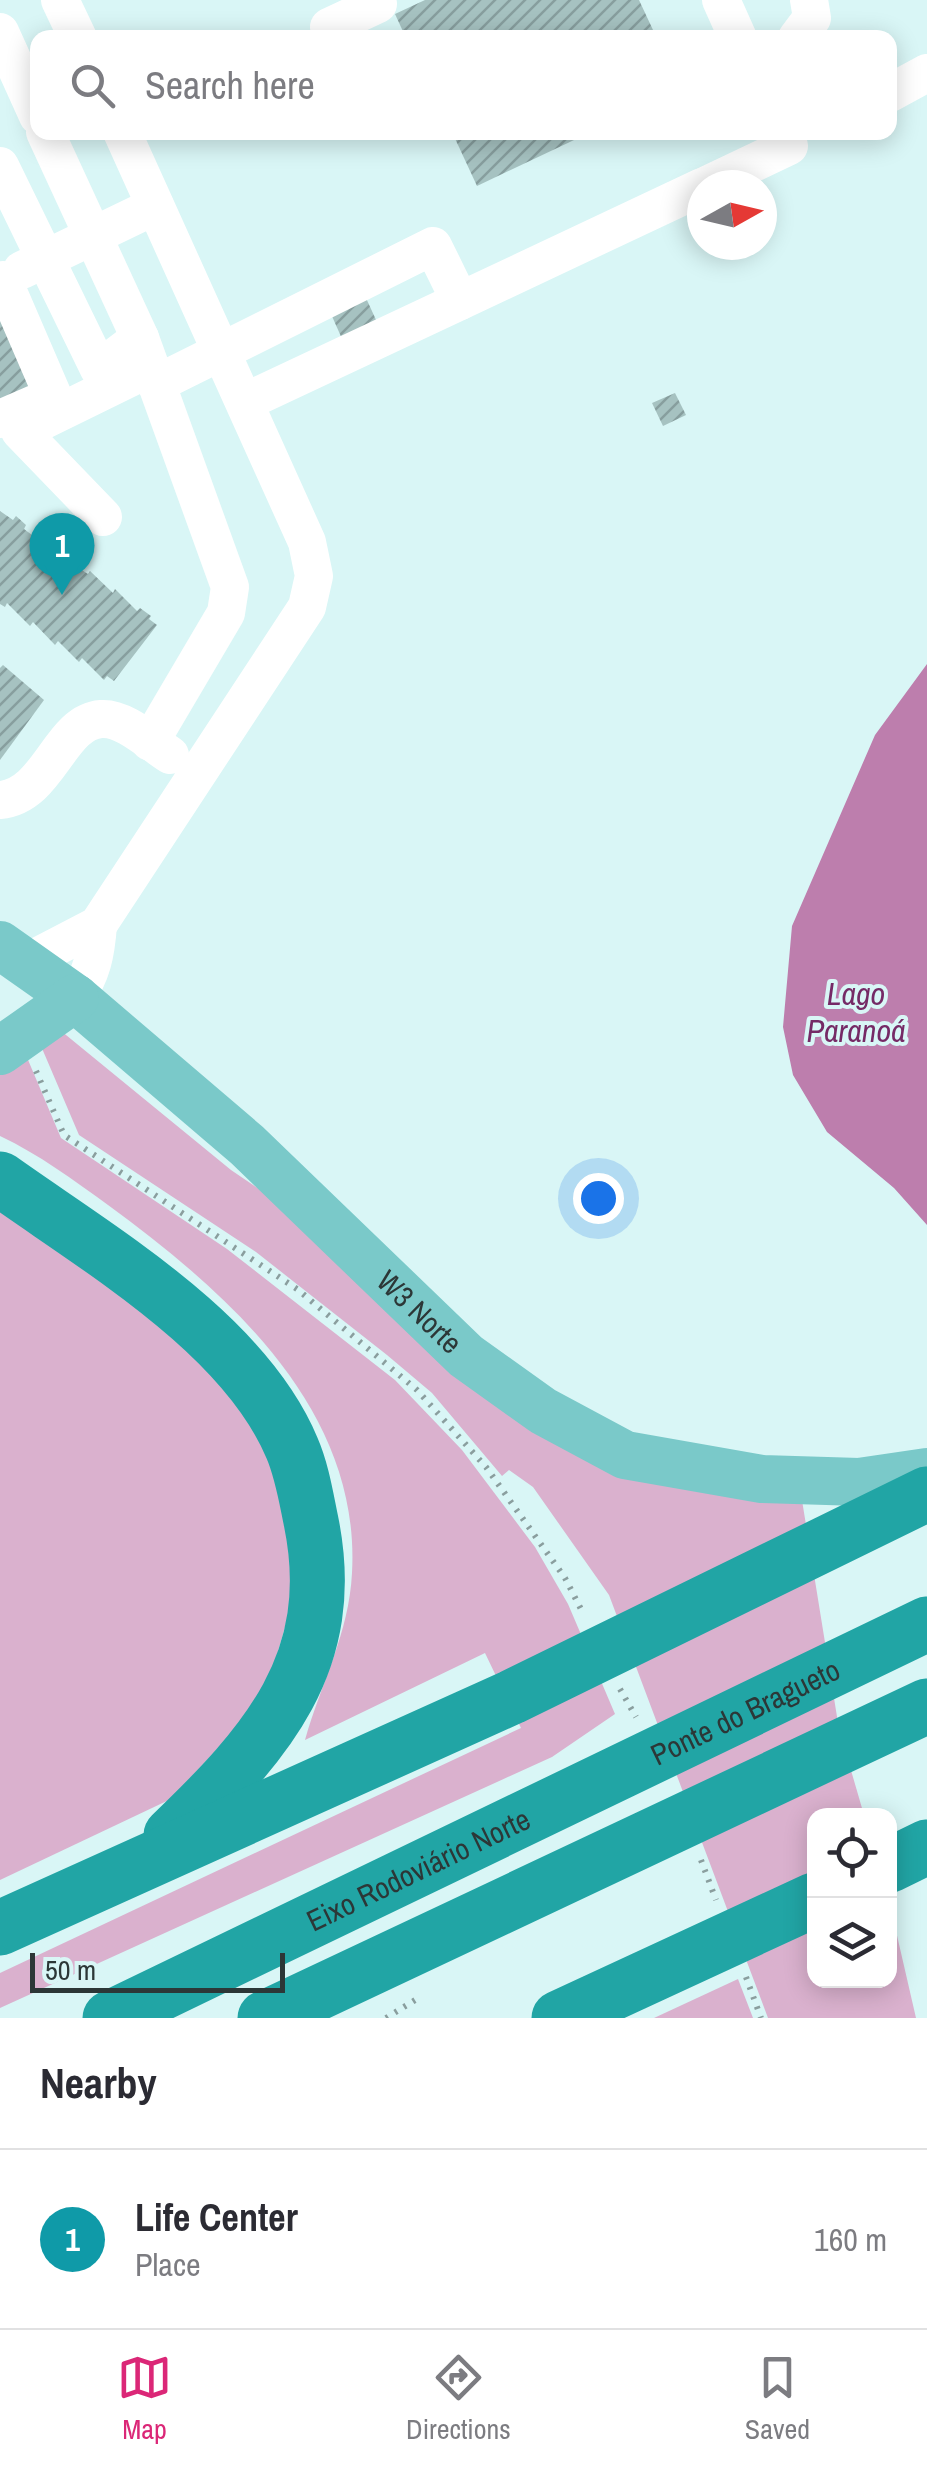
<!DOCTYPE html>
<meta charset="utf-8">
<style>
body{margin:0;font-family:"Archivo Narrow",sans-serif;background:#f7f7f7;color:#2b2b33}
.controls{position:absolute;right:30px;bottom:30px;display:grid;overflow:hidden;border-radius:20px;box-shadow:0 5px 25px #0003}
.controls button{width:90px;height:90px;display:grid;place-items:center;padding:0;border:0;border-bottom:2px solid #e1e1e2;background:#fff;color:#2b2b33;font:50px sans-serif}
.compass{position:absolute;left:687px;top:170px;width:90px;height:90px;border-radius:50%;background:#fff;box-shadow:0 5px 25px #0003;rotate:82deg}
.scale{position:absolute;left:30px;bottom:25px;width:255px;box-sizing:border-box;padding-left:10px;border:5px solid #2c3737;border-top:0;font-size:28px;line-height:35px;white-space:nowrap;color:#2c3737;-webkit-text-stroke:8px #d9f6f6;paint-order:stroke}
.you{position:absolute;left:598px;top:1198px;width:35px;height:35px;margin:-25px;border:8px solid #fff;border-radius:50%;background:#1a73e8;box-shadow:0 0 0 15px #1a73e833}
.badge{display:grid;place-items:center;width:65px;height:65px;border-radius:50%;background:#db2777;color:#fff;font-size:32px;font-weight:700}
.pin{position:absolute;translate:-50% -82px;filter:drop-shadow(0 2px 5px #0008)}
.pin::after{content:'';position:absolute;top:52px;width:35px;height:30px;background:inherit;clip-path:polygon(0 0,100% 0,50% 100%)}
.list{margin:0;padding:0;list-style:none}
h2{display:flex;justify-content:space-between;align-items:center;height:130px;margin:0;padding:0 40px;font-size:42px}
h2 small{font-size:32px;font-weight:400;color:#7c7c81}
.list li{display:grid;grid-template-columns:65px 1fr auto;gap:30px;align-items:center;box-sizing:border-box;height:180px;padding:0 40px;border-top:2px solid #e1e1e2}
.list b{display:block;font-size:38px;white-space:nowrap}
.list p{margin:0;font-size:32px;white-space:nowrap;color:#7c7c81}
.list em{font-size:32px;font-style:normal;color:#7c7c81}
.icon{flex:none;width:55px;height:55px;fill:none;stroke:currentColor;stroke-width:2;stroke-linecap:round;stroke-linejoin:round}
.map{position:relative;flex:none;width:927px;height:2018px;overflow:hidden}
.search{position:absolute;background:#fff;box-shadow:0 5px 25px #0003;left:30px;right:30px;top:30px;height:110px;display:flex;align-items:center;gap:25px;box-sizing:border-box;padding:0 35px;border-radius:20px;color:#7c7c81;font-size:38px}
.sheet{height:310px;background:#fff}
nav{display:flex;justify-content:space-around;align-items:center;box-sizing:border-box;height:140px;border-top:2px solid #e1e1e2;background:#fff;font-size:28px;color:#7c7c81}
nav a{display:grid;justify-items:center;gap:5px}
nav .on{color:#db2777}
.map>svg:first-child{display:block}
.grass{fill:#dab1ce}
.water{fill:#bd7ead}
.building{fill:url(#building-hatch)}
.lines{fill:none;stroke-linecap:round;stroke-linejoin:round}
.path{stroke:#8a9e9e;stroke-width:6;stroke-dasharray:2.5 8;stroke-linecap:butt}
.minor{stroke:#fff;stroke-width:38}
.major{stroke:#7ac9c9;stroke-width:48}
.highway{stroke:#21a5a5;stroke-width:55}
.labels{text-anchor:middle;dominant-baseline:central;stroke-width:8;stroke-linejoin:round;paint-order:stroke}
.street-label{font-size:30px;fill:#2c3737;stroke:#d9f6f6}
.water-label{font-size:32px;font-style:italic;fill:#752a66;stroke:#d9f6f6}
</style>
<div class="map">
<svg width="927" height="2018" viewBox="0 0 927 2018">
<defs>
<pattern id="building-hatch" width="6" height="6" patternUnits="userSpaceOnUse" patternTransform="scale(2.5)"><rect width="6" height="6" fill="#a6c2c1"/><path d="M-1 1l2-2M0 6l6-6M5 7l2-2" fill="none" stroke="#879e9e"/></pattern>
</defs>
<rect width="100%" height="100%" fill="#d9f6f6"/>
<g class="grass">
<path d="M55,1026L231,1170L271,1197L448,1371L801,1494L839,1729L864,1815L814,1816V1980H890V1905L916,2018H768L609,1595L533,1487L509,1470L502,1476L432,1393L387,1355L256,1252L79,1135L38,1039Z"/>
<path d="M23,1048L61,1138L227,1249L395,1380L462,1450L535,1547L568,1604L615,1714L552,1757L0,2008V1973L521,1728L485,1653L305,1740C321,1683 349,1634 352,1573C361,1409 228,1293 108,1205C72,1179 40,1155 0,1136V1063Z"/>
<path d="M0,1195L180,1327L273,1445L299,1578L265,1697L171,1799L0,1880Z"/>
<path d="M738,1979L753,2018H654Z"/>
</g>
<path class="water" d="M927,664V1225L894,1188L827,1132L793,1075L783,1027L792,926L875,735Z"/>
<g class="building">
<path d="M425,0H639L653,30L639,38H406L395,14Z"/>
<path d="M452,132H591L477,186Z"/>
<path d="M366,298L382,333L347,350L331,314Z"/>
<path d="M0,305L47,386L0,408Z"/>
<path d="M675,393L686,415L663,426L652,403Z"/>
<path d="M0,511L13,520L16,516L26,525L24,529L36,538L39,534L51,543L49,547L63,557L66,553L77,561L74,565L88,574L90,571L113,593L115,589L137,611L140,608L151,616L149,619L157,625L114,681L107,676L104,680L82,658L79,662L58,641L55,645L33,622L30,626L7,603L5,607L0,604Z"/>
<path d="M3,665L44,700L0,760V668Z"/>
</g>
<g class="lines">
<g class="path">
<path d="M36,1071L64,1135L297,1289L417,1390L486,1467L565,1578L584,1615"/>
<path d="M620,1689L636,1717"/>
<path d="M701,1860L716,1900"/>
<path d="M746,1977L761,2018"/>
<path d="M386,2018L420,1997"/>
</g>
<g class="minor">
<path d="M60,0L78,38"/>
<path d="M721,0L738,38"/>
<path d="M329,27L378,4"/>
<path d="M0,32L38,116"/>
<path d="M797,38L812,18L809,0"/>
<path d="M890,93L927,73"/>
<path d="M45,132L140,338L230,587L226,613L150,742"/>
<path d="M0,166L99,369L140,338"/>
<path d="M707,185L789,146L782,132"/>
<path d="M22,270L155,206"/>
<path d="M156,384L433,246L460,301L702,187"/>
<path d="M245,402L460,301"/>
<path d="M0,419L53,396L3,280"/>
<path d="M34,425L142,372"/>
<path d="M20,431L103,517"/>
<path d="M0,800C49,796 59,722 101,719C124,717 151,743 170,755"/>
<path d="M25,963L98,925L307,607L314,576L307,542L122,132"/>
<path d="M75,998C92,975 96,953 98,925"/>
</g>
<g class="major">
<path id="s1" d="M0,945L75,998L247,1145L466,1356L543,1411L625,1455L762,1479L859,1482L927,1472"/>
<path d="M0,1051L75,998"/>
</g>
<g class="highway">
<path d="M0,1179C98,1249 244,1333 292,1448C302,1471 306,1497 311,1521C340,1662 266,1744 171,1835"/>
<path d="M890,1865L927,1847"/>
<path d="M0,1928L512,1697L927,1494"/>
<path id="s2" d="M110,2018L927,1624"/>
<path d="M265,2018L927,1706"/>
<path d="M559,2018L814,1900"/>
</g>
</g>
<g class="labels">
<g class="street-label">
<text stroke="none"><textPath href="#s1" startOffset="558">W3 Norte</textPath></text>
<text stroke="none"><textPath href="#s2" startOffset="705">Ponte do Bragueto</textPath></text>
<text stroke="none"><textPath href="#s2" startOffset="342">Eixo Rodoviário Norte</textPath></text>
</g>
<g class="water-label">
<text x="856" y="993">Lago<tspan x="856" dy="37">Paranoá</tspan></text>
</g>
</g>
</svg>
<div class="controls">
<button><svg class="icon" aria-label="locate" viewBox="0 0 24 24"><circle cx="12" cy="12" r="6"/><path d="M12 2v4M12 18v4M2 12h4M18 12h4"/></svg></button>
<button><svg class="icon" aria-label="layers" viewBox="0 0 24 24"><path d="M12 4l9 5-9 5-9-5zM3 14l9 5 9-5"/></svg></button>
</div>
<svg class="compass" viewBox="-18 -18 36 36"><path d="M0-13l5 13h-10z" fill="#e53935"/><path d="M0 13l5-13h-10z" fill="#7c7c81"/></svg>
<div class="scale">50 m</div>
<div class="you"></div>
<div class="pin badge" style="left:62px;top:595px;background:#0f9aa8">1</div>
<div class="search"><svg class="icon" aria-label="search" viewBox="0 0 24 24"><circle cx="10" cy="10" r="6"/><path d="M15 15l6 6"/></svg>Search here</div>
</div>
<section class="sheet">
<h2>Nearby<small></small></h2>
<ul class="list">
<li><span class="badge" style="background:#0f9aa8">1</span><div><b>Life Center</b><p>Place</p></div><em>160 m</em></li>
</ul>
</section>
<nav>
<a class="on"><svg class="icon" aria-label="map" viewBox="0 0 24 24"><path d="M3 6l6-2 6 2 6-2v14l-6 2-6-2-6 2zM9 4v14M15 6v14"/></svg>Map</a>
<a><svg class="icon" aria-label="directions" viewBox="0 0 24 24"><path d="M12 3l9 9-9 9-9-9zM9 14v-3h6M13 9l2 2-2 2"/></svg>Directions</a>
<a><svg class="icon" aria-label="saved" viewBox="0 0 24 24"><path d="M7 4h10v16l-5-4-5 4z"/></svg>Saved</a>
</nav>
